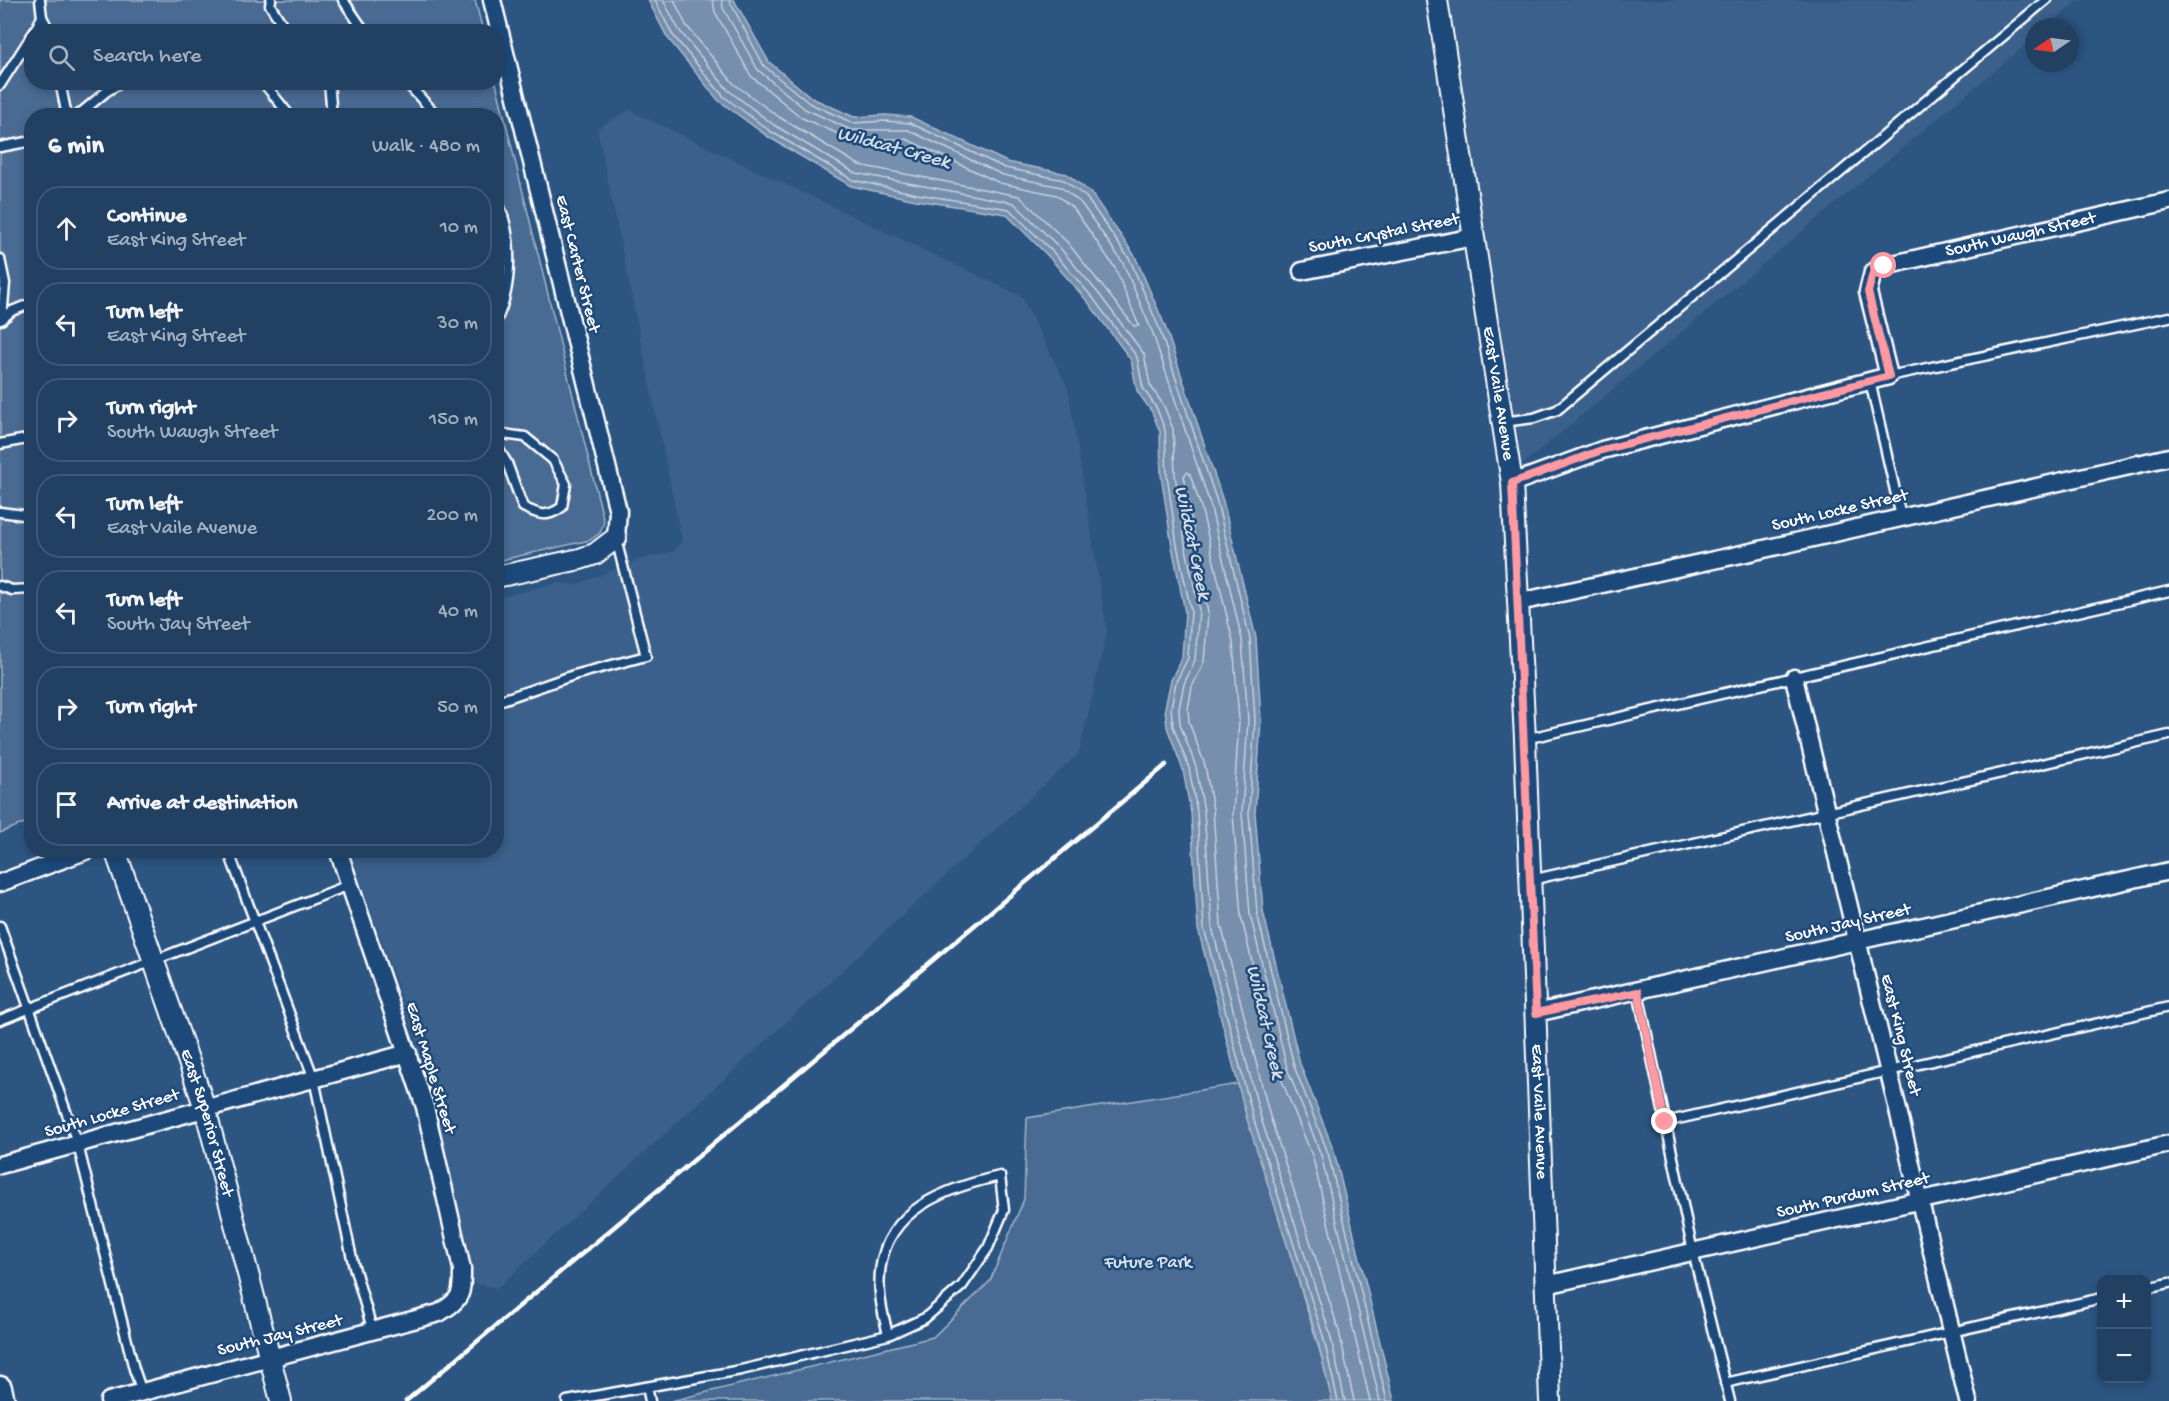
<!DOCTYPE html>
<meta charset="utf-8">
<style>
body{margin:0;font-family:"Gochi Hand",sans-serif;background:#294768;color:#f1f3f6}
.controls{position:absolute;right:18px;bottom:18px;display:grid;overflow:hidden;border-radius:12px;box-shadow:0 3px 9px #0003}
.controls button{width:54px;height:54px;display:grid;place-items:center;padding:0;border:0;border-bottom:2px solid #3e5977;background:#214062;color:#f1f3f6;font:30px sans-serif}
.compass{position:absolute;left:2025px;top:18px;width:54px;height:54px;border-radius:50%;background:#214062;box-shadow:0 3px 9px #0003;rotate:257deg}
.stop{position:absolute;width:18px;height:18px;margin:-14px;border:4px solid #ff9aa2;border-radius:50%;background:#fff}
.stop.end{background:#ff9aa2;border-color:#fff;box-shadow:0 2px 6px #0008}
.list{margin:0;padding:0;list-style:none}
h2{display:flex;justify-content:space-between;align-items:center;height:78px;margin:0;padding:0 24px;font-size:26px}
h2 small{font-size:20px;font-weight:400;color:#a2afbe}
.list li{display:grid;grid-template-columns:39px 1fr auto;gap:18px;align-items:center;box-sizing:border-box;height:84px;margin:0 12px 12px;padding:0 12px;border:2px solid #3e5977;border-radius:24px}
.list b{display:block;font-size:22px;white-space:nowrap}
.list p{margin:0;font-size:20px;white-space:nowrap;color:#a2afbe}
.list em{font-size:20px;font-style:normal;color:#a2afbe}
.icon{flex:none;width:33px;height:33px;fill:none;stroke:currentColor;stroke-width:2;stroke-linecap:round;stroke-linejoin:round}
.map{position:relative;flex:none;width:2169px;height:1401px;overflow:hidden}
.search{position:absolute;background:#214062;box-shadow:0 3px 9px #0003;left:24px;top:24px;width:480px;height:66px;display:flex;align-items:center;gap:15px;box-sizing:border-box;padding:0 21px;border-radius:24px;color:#a2afbe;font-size:22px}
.panel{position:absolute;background:#214062;box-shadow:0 3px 9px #0003;left:24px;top:108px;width:480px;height:750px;border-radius:24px}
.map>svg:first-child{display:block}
.built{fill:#3b618b}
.green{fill:#486b92;stroke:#a4b5c8;stroke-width:1.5}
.water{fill:#748fad;stroke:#acbcce;stroke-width:1.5}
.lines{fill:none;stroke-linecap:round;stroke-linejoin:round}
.shore{stroke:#c7d2de;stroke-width:1.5}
.service-casing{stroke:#fff;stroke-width:13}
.minor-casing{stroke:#fff;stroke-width:21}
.tertiary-casing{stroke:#fff;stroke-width:24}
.secondary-casing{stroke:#fff;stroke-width:27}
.service{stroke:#1f4a7a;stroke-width:8}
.minor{stroke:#1f4a7a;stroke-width:16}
.tertiary{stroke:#1f4a7a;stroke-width:20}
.secondary{stroke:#1f4a7a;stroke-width:22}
.rail{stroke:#fff;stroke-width:4.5}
.route{stroke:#ff9aa2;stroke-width:8}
.labels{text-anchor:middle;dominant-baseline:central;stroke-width:5;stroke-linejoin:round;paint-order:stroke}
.street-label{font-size:18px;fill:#fff;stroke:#1f4a7a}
.park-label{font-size:18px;fill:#dae1e9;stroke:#1f4a7a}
.water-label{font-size:20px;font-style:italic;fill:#d5dde6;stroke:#1f4a7a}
</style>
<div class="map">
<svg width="2169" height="1401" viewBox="0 0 2169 1401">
<rect width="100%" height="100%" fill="#2c5582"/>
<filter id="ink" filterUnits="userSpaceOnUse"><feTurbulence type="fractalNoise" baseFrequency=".0167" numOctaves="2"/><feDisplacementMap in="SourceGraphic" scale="12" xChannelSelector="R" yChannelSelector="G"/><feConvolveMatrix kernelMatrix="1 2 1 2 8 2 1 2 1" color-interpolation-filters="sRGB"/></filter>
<g filter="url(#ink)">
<g class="built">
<path d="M1437,0H2079L2047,27H2034V38L1510,475Z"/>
<path d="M629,110L1021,296L1068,388L1107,631L1079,753L497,1288L474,1283L419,1048L350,851L496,850L497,598L557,583L576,585L637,560L673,552L682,541L597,128Z"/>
</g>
<g class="green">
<path d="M0,0H475L483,31L32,32V82L496,83L604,522L600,533L590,540L497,561L496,116H32V820L0,833Z"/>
<path d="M1238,1084L1335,1401H671L933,1337L990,1281L1024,1199L1027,1118Z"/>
</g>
<path class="water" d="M648,0H734L769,62L812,98L854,117L885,115L911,117L1007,162L1067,174L1091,193L1135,256L1165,326L1223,501L1256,638L1261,720L1255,813L1263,911L1300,1064L1334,1151L1394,1401H1332L1317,1338L1247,1119L1198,929L1191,813L1183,770L1167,727L1165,708L1171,680L1182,657L1185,612L1172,546L1161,475L1160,432L1152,412L1137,391L1131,360L1088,302L1049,257L1006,214L916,200L851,186L767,136L718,100L667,37Z"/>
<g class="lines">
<g class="shore">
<path d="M655,0L672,34L723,96L770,131L853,180L917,194L1009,209L1054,253L1093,298L1137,357L1143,388L1157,409L1165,430L1167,475L1177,545L1191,611L1188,658L1176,682L1171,708L1173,726L1189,768L1197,812L1204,928L1253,1117L1323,1336L1338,1401"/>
<path d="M663,0L679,30L728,90L774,125L855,173L1014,203L1060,248L1099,294L1144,354L1150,385L1164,406L1173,429L1175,474L1185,544L1199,610L1195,660L1184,684L1179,709L1180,724L1196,767L1204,811L1212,927L1260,1115L1330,1334L1345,1401"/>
<path d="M674,0L686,25L734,84L779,117L859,165L1019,196L1067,242L1134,326H1139L1115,268L1074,209L1057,195L1000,183L906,139H850L802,118L751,76L715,12L713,0"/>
<path d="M722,0L723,8L758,70L805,109L851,130H908L1003,175L1061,187L1081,203L1123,263L1152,331L1210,504L1242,640L1248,720L1242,813L1250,914L1287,1068L1321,1155L1380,1401"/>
<path d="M729,0L764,66L809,103L853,123L885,121L910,123L1005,168L1064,180L1086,197L1130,260L1159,328L1217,502L1250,639L1255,720L1249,813L1257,913L1294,1066L1328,1153L1387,1401"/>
<path d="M1354,1401L1339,1331L1269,1113L1221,925L1213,810L1205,765L1189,722L1188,709L1192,687L1204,662L1208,613L1184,476L1187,472L1190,474L1201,507L1233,642L1239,720L1233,814L1241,916L1278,1071L1313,1158L1370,1401"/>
</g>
<defs>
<g id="service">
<path d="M40,0L42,17L50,32"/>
<path d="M271,0L270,5L287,32"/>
<path d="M343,0L365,32"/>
<path d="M34,32L42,17"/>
<path d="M60,82L67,116"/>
<path d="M263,82L290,116"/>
<path d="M329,82L332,116"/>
<path d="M406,82L437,116"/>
<path d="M0,85L32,35"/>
<path d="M77,116L107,91L122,82"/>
<path d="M0,147L32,141"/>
<path d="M496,199C514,233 513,287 496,321"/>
<path d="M0,259L5,283L2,319"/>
<path d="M1,320L12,311L32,303"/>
<path d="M1889,376L2169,317"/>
<path d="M1870,381L1901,517"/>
<path d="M1502,422L1534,418L1557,410L2046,0"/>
<path d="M496,433L525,437L553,460L566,484L562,507C547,518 539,515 523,507L507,463L496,445"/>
<path d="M0,444L32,438"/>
<path d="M0,512L32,516"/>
<path d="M0,586L12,590L32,589"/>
<path d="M496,702L574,675L646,656L616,539"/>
<path d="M1525,739L2169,591"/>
<path d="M228,850L314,1079L353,1263L373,1332"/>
<path d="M1531,880L2169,735"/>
<path d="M0,926L78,1145L134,1369L142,1392"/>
<path d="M1638,992L1693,1252L1730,1401"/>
<path d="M0,1020L349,885"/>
<path d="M1665,1122L2169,1007"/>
<path d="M2146,1288L2169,1283"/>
<path d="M1725,1383L2102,1298"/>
<path d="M647,1387L650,1401"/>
<path d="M567,1401L741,1370L888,1335L925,1318L962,1286L988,1248L1004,1210L1000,1176C936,1190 873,1216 880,1294C881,1308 885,1321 888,1335"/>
</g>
<g id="minor">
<path d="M492,0L618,511L616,538"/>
<path d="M1302,271L1474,237"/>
<path id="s1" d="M1512,483L1602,450L1889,376L1868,292L1873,272L1884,266L2169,201"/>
<path d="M1519,602L1751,552L2169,457"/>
<path d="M1794,678L1968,1401"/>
<path d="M0,883L88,850"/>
<path d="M1536,1013L2169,871"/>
<path d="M0,1165L408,1053"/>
<path d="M1546,1285L2169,1144"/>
<path d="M109,1401L439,1313C462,1298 462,1296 462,1269L425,1107L338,850"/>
</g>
<g id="tertiary">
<path id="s2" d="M1437,0L1512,483L1525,739L1550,1401"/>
<path d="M496,577L580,559L595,554L616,538"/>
<path id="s3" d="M115,850L205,1108L281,1401"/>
</g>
<path id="secondary" d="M0,1388L3,1401"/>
</defs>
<use href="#service" class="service-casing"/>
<use href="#minor" class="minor-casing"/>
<use href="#tertiary" class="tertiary-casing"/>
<use href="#secondary" class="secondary-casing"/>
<use href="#service" class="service"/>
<use href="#minor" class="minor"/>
<use href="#tertiary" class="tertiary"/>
<use href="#secondary" class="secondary"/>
<path class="rail" d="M406,1401L1166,765"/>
</g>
</g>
<g class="lines" filter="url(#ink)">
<path class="route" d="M1665,1122L1638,992L1536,1013L1512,483L1602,450L1889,376L1868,292L1873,273L1884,266"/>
</g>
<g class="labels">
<g class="street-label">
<text transform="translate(1384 234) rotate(-11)">South Crystal Street</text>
<text stroke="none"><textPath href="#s1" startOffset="652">South Waugh Street</textPath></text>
<text transform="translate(577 264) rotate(76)">East Carter Street</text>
<text stroke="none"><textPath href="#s2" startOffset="398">East Vaile Avenue</textPath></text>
<text transform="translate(1840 511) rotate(-13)">South Locke Street</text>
<text transform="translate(1848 924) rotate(-13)">South Jay Street</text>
<text transform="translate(1900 1035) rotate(76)">East King Street</text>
<text transform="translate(430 1068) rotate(73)">East Maple Street</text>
<text stroke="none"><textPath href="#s2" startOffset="1118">East Vaile Avenue</textPath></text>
<text transform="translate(112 1114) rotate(-16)">South Locke Street</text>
<text stroke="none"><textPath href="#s3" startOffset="288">East Superior Street</textPath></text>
<text transform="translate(1853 1196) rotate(-13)">South Purdum Street</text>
<text transform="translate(280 1336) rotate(-14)">South Jay Street</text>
</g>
<g class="park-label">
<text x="1148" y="1263">Future Park</text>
</g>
<g class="water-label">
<text transform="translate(893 149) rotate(15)">Wildcat Creek</text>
<text transform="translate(1191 543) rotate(78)">Wildcat Creek</text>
<text transform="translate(1264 1022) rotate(77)">Wildcat Creek</text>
</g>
</g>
</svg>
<div class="controls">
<button>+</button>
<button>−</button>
</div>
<svg class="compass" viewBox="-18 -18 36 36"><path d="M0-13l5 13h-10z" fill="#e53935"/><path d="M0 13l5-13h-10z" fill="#a2afbe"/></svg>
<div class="stop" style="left:1884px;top:266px"></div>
<div class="stop end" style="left:1665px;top:1122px"></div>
<div class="search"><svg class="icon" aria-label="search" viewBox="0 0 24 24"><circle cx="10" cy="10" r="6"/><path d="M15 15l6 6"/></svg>Search here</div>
<section class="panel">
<h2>6 min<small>Walk · 480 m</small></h2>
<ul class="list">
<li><svg class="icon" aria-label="ahead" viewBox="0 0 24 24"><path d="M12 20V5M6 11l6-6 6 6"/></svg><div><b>Continue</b><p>East King Street</p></div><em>10 m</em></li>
<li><svg class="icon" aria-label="left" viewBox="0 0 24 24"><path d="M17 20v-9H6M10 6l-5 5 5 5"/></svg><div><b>Turn left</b><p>East King Street</p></div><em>30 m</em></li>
<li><svg class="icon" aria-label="right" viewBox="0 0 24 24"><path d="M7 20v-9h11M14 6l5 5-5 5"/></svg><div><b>Turn right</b><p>South Waugh Street</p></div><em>150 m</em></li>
<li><svg class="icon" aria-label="left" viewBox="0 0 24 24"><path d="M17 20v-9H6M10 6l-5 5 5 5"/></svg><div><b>Turn left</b><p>East Vaile Avenue</p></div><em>200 m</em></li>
<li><svg class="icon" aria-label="left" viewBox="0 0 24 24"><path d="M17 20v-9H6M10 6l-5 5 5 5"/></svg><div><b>Turn left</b><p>South Jay Street</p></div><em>40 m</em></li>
<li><svg class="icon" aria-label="right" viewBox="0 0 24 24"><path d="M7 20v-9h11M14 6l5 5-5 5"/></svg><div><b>Turn right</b></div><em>50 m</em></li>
<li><svg class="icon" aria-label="arrive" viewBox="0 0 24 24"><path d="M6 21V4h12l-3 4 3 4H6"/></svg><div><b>Arrive at destination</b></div></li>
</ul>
</section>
</div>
